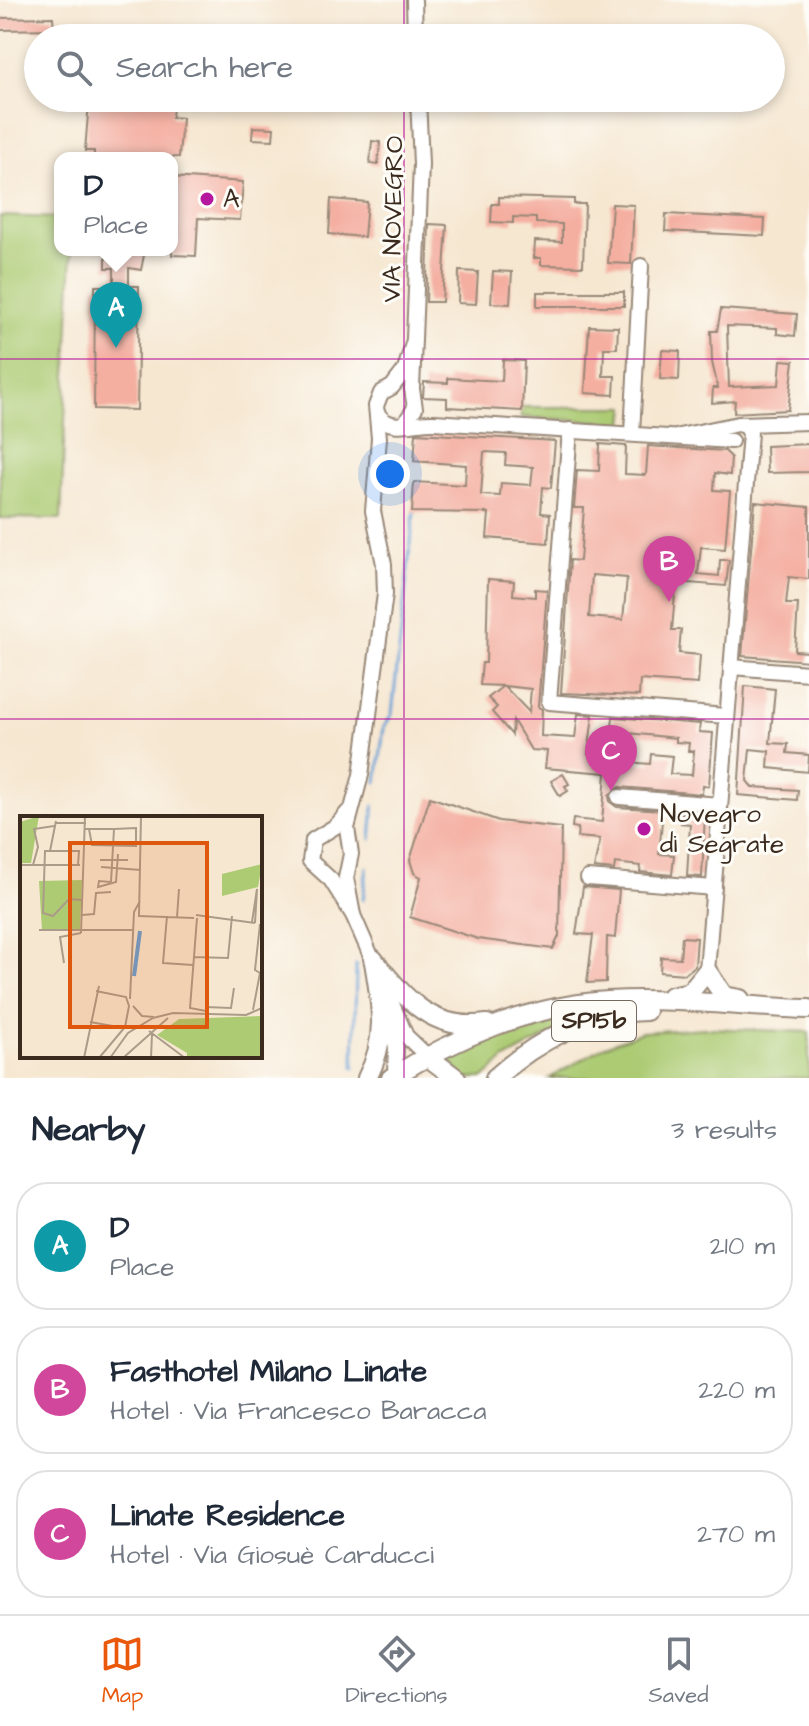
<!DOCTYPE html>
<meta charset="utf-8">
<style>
body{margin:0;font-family:"Architects Daughter",sans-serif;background:#f6f6f7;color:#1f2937}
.you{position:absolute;left:390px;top:474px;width:28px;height:28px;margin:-20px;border:6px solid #fff;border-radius:50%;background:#1a73e8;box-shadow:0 0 0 12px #1a73e833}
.badge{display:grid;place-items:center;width:52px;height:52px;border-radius:50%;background:#ea580c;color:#fff;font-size:26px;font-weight:700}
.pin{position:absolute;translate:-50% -66px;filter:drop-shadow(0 2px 4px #0008)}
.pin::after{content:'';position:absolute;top:42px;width:28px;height:24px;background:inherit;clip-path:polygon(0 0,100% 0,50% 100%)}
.popup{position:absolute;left:54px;top:152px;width:124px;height:104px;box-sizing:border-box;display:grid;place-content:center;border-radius:16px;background:#fff;filter:drop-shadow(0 2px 6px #0005);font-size:26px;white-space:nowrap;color:#747a83}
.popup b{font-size:30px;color:#1f2937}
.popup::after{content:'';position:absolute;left:50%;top:100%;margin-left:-16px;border:16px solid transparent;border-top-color:#fff}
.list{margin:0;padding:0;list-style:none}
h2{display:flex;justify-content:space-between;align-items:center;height:104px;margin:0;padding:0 32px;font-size:34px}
h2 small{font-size:26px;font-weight:400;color:#747a83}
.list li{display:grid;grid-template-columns:52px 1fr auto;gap:24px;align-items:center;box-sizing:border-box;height:128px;margin:0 16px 16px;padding:0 16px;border:2px solid #e0e1e3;border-radius:32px}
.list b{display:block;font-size:30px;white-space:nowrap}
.list p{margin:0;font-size:26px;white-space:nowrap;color:#747a83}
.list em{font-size:26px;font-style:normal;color:#747a83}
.icon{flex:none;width:44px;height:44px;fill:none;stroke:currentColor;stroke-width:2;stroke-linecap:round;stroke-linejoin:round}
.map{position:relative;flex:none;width:809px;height:1078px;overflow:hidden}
.search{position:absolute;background:#fff;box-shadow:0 4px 12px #0003;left:24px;right:24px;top:24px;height:88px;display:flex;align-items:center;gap:20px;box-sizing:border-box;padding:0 28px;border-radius:44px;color:#747a83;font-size:30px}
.sheet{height:536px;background:#fff}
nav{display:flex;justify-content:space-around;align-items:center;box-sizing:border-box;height:112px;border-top:2px solid #e0e1e3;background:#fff;font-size:22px;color:#747a83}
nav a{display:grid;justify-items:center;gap:4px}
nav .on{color:#ea580c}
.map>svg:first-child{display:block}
.green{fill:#accb73;stroke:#747a48;stroke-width:2}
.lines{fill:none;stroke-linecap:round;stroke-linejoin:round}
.stream{stroke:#659fd5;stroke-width:3}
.building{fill:#f4afa1;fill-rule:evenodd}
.minor-casing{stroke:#988878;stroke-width:18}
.major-casing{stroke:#988878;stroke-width:22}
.minor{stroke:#fff;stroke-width:14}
.major{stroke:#fff;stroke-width:18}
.grid{fill:none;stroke:#b5179e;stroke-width:2;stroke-opacity:0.55}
.poi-dot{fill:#b5179e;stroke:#fdfcf7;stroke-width:3}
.labels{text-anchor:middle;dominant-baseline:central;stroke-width:6;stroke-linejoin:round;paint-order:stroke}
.shield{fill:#fdfcf7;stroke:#75695f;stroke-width:2}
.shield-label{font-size:24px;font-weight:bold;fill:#3b2a1e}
.poi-label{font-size:26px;fill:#3b2a1e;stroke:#fdfcf7;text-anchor:start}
.street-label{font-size:26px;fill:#3b2a1e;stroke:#fdfcf7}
.inset-river{fill:none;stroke:#659fd5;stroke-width:4}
.inset-road{fill:none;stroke:#ab9b89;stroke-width:2}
.view{fill:#df570d;fill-opacity:0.15;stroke:#df570d;stroke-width:4}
.inset-edge{fill:none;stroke:#3b2a1e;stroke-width:4}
</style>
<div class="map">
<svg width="809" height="1078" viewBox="0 0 809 1078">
<rect width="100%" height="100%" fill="#fdfcf7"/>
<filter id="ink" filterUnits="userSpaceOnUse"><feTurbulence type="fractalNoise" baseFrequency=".0125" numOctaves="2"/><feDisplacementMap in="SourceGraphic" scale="16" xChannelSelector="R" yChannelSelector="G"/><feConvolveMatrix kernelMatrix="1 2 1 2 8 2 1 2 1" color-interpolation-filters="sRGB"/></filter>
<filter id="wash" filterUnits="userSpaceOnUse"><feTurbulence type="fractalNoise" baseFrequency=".006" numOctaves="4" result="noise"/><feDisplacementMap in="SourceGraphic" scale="32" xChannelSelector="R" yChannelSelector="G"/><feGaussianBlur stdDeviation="1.8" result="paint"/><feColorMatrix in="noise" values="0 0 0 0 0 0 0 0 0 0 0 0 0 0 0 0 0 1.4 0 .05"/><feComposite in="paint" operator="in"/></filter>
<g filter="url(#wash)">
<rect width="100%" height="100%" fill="#f6e7d1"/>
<g class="green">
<path d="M0,216L60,218V250H72L61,519L0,518Z"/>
<path d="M522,407H626L624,423L521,417Z"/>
<path d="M596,1010L505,1059L484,1078H463L447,1056L491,1036Z"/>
<path d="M705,1028L809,1032V1078H550L605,1046L642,1032Z"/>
</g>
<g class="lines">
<g class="stream">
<path d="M377,782L384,727L392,714L414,513"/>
<path d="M371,839L374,806"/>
<path d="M363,900L367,867"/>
<path d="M354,1068L356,965"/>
</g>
</g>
<g id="blocks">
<g class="building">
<path d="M53,17L54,29L0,30V18Z"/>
<path d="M97,98H174L172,117L182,118L179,157L94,158V151H85L89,102H96Z"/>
<path d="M253,127L274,128L273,140L252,139Z"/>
<path d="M372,141L380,142L378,165L370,164Z"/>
<path d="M172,177L243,182L240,220L198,218L196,256L172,255Z"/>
<path d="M499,197L574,199V204H585L583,266L541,265V258H534L535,241L562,242V224L536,223V218L513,217V223L491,222L492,204H499Z"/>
<path d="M331,199L367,202L364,237L329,234Z"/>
<path d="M612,204L634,205L631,264L608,263Z"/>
<path d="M666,214L765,219L764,236L665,231Z"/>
<path d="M429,224L447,225L442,302H426Z"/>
<path d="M106,250H145L141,270L129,268V286H139L137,410L94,409L95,286H114V268H106Z"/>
<path d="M459,271L478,272L476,304L458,303Z"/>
<path d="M493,271L512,272L510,304L491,303Z"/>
<rect x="537" y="292" width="87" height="14"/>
<path d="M721,309L797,314L795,336L777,334V328L727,326L729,387L779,385L781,360L794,361L788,410L734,413L735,401L712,403L713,388H718L712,362L711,331H717Z"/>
<path d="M589,326L618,327L617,348H604L603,376H615L614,395L585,393Z"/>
<path d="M662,350L680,351L679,380L660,379Z"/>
<path d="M503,360L524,361L522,411L447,407V398L423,397L424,382L448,383V378L502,381Z"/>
<path d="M416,433L555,441L551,488L543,487L541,513L550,514L548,543L487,538L489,513L412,512L414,482L465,485L466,465L414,461ZM484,452L506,453L505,465L533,467L531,485L501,483L500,496L481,495Z"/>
<path d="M600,444L626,446L625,474L646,475L648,446L725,451L731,457L730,475L715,473L714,490L730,491L725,549L701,547L698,574L719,576L720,560H729L726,586L676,582L672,630H681L679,653L700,655L698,684L640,680L639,696L561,693L570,560L580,561L584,508H574L577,470L599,471ZM592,575L627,578L623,620L589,617Z"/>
<path d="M809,444V472L767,473L766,446Z"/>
<path d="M755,502L809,507V579L789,577L786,604H798L795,651L809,652V661L742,656Z"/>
<path d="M488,579L514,581L513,595L535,597V589L547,590L538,707L542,709L541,736L575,738L578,714L593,715L588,754L609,756L613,717L700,724L699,732L713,733L709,786L703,785L702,794L620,787L609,795L610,802L617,807L663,810L659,854L674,855L672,875L640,872L641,866L615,863L614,870L594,868L600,839L577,837L578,828L572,827L573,819L602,822L606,773L545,768L547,751L531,750L513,720L512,735L492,712L497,707L488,698L503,686L480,685L482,663H486ZM504,686L531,689L529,712ZM628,733L676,738V742L689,743L688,751H694L692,775L670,774L672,756L651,754L650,764L626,762Z"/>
<path d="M745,686L775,689L770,743L788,744L787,753L809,755L808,772L768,768L769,751L750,749L747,781L752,787L798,790L797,800L738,795Z"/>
<path d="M563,774L569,784L565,786L568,791L560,796L551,781Z"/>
<path d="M430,797L499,821L561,828L559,936L553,949L478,939L410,917L421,877L414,873L410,860Z"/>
<path d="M682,812L705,814L702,877L687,876L690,824L681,823Z"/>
<path d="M583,887L619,890L615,938L607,937L606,982L587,983L593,935L576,934Z"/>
<path d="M682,937L697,938L695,966L685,974L660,972L661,957L680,958Z"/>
</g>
</g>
</g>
<g filter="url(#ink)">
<use href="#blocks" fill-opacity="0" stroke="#988878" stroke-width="2"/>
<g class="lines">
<defs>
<g id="minor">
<path d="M414,0L415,38"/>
<path d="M378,414C390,433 415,421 434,422L731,441"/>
<path d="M404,424L415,408L412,389L421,164L418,98"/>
<path d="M740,424L809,422"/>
<path d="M570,430L549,702L726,716"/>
<path d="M632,433L641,266"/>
<path d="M679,436L738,424L746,426L750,433L707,971"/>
<path d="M731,667L809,673"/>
<path d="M619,797L720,805"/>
<path d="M348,812L336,826L313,840L310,861L331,880L353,915L406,1036L428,1057"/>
<path d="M588,878L714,888"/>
<path d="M353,915L346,878L351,854L347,828L361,775L385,594L384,564L373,511L379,438L376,406L381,393L392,387L405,370L414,340"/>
<path d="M389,1017L396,1047L395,1075"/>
</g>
<g id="major">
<path d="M373,959C405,998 431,1032 487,1024"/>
<path d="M671,996L690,992L707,971L724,996L740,999"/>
<path d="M428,1057L456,1078"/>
<path d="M367,1078C388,1039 381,1003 374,962"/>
<path d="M391,1078C454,1038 532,1005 608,1001C674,997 742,1007 809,1009"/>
<path d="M495,1078C537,1040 589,1013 646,1011"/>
</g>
</defs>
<use href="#minor" class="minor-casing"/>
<use href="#major" class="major-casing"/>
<use href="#minor" class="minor"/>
<use href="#major" class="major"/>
</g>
</g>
<path class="grid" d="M404,0V38M404,98V1078M0,359H809M0,719H809"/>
<g class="poi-dot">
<circle cx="207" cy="199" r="8"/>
<circle cx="644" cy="829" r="8"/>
</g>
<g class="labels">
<rect class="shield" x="552" y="1001" width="84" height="40" rx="6"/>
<g class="shield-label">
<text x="594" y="1021">SP15b</text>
</g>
<g class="poi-label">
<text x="223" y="199">A</text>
<text x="660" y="814">Novegro<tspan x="660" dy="30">di Segrate</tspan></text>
</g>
<g class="street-label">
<text transform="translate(393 219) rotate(-89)">VIA NOVEGRO</text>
</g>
</g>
<g transform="translate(20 816)">
<rect width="242" height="242" fill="#f6e7d1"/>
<path d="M19,0L11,47H0V6ZM242,48L238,71L202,80V58ZM62,64L60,115H22L19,65ZM242,200V242H167V237L137,219L159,203Z" fill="#accb73"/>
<path class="inset-river" d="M114,160L120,115"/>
<path class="inset-road" d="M35,7H66M65,13H94L116,12V30L72,29L69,13M30,35L36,5M80,44H108M0,49H60M13,49L18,31L14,13L34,10M58,49L59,35H25L23,97L33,100L49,83L62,84M81,51L121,54M91,66L79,65L78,71L96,66L98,38M91,66L94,13M62,99L74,98L76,77L91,76M119,99L121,0M176,99L235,107M118,100L174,102M147,100L143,147L173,149M157,101L159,73M177,102L170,192L186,195M232,106L237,73L235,107M19,114H113M61,117L65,0M174,141L208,142L212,100M44,147L40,121L61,117M76,175L106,181L109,190L105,211L79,242M110,183L114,96L120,85M113,190L122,200L134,201M185,191L211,192L214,172M233,194L240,157L235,154L240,108M70,206L104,212M129,215L165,242M64,242L79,170M90,242L108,217L133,202L153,197L226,199L242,192M103,242L148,202M131,242L132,218"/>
<path class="view" d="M50,27H187V211H50Z"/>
<rect width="242" height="242" class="inset-edge"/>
</g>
</svg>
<div class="you"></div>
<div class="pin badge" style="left:116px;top:348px;background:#0f9aa8">A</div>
<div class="popup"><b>D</b>Place</div>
<div class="pin badge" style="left:669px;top:602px;background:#d1479c">B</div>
<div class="pin badge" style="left:611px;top:791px;background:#d1479c">C</div>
<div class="search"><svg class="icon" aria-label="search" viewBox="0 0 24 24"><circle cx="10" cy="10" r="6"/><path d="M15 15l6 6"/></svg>Search here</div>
</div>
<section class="sheet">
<h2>Nearby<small>3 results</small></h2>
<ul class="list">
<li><span class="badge" style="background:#0f9aa8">A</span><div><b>D</b><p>Place</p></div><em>210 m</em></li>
<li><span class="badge" style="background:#d1479c">B</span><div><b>Fasthotel Milano Linate</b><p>Hotel · Via Francesco Baracca</p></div><em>220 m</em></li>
<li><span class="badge" style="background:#d1479c">C</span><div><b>Linate Residence</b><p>Hotel · Via Giosuè Carducci</p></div><em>270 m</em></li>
</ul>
</section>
<nav>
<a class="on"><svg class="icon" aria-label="map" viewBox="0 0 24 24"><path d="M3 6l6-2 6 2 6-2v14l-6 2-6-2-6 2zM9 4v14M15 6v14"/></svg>Map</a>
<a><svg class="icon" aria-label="directions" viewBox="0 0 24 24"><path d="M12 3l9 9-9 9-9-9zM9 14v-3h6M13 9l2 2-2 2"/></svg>Directions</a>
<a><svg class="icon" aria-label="saved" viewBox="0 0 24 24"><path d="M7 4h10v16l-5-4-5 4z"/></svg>Saved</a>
</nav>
